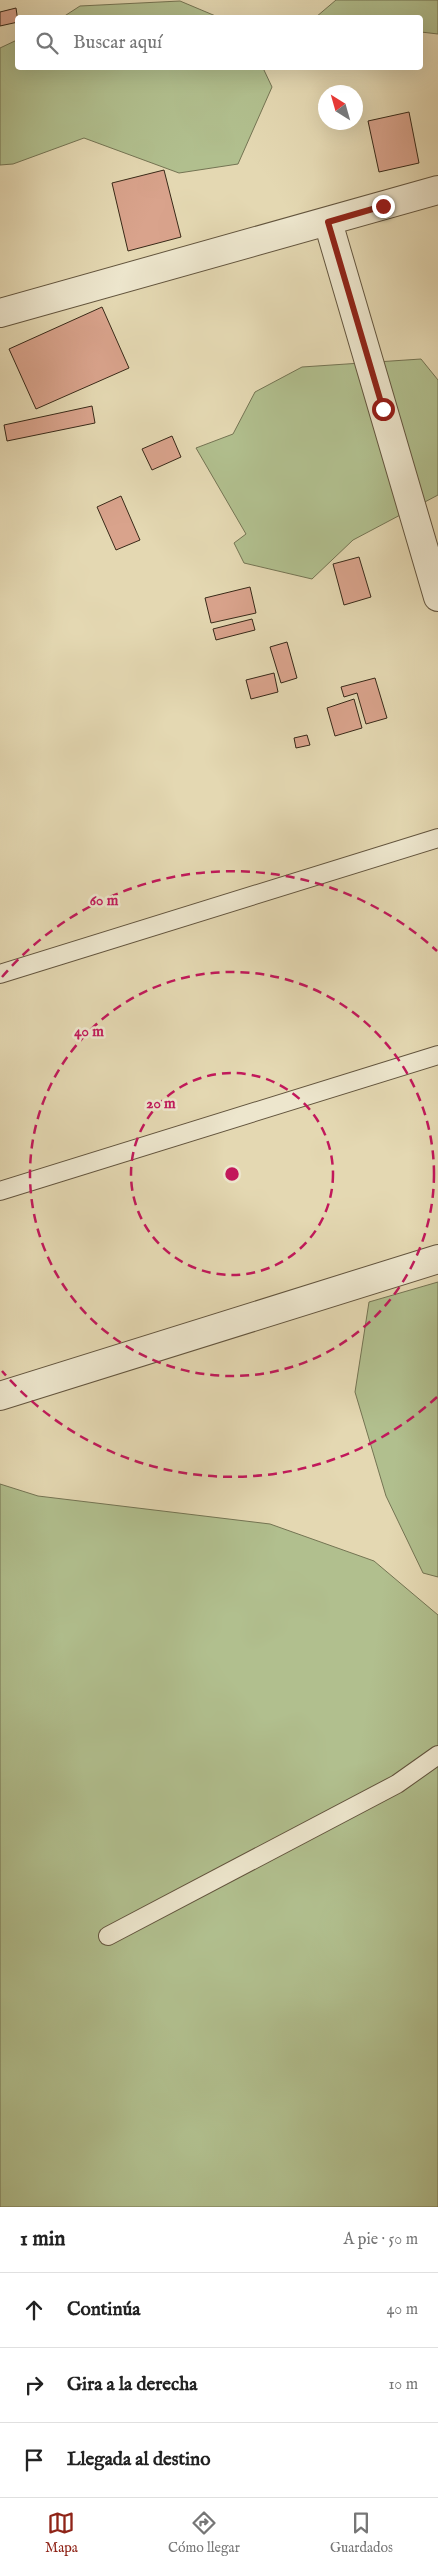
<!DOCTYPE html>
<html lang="es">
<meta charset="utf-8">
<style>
body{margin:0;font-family:"IM FELL English",serif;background:#f6f6f6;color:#222}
.compass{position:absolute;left:318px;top:85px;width:45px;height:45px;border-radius:50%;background:#fff;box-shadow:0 5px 20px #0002;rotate:323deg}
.stop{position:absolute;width:15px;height:15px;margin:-11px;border:4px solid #8f2418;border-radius:50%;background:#fff}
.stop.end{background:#8f2418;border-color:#fff;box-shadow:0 1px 5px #0008}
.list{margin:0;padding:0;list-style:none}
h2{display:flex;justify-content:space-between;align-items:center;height:65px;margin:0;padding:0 20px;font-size:21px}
h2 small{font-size:16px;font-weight:400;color:#767676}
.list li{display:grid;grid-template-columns:32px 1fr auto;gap:15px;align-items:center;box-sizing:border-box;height:75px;padding:0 20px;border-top:1px solid #e0e0e0}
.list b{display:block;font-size:19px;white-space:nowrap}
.list em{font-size:16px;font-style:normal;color:#767676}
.icon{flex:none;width:28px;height:28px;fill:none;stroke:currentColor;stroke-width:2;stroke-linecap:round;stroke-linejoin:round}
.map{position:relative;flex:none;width:438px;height:2207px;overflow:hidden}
.search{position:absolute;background:#fff;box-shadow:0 5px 20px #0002;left:15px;right:15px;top:15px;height:55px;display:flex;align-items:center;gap:12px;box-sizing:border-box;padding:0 18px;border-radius:5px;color:#767676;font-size:19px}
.sheet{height:290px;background:#fff}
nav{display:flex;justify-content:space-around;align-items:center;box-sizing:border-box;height:70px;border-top:1px solid #e0e0e0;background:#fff;font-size:14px;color:#767676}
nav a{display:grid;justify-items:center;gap:2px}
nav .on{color:#8f2418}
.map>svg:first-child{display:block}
.green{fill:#b1bf8e;stroke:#747453}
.building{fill:#d9a38c;stroke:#382918}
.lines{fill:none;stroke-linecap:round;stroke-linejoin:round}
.lane-casing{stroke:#63553e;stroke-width:20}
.street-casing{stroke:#63553e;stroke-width:30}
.lane{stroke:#ede6cd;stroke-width:18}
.street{stroke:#ede6cd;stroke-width:28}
.route{stroke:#8f2418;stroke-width:6}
.ring{fill:none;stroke:#c2185b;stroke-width:2.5;stroke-dasharray:9 6}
.centre{fill:#c2185b;stroke:#ede6cd;stroke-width:2.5}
.ring-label{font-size:15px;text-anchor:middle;font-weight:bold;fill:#c2185b;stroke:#ede6cd;stroke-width:5;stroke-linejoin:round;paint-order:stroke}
</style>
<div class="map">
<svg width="438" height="2207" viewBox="0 0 438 2207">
<rect width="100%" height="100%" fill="#e4d8b2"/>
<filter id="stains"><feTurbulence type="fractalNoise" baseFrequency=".004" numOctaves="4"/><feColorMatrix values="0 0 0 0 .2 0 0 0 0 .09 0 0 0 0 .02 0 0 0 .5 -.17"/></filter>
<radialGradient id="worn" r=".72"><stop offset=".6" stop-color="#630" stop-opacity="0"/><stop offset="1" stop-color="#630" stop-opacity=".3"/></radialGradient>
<g class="green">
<path d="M336,0H438V34L421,32L420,18L316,17Z"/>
<path d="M180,1L218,17H63L80,6Z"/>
<path d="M17,40L18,68H263L272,87L238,164L179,173L84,138L13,164L0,165V48Z"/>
<path d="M421,359L438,380V495L353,540L312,579L244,563L234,543L246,534L196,448L233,434L255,392L302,367Z"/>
<path d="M438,1282V1577L423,1573L386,1496L355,1392L369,1302Z"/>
<path d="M0,1484L38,1496L270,1524L374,1561L438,1615V2207H0Z"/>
</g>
<g class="building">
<path d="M16,8L18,22L0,26V12Z"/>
<path d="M409,112L419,163L379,172L368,121Z"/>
<path d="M164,170L181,237L128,251L112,183Z"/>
<path d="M102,307L129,368L36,409L9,349Z"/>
<path d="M92,406L95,423L7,441L4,425Z"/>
<path d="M172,436L181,457L152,470L142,449Z"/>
<path d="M121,496L140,540L116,550L97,507Z"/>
<path d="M359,557L371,597L344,605L333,564Z"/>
<path d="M250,587L256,613L211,623L205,598Z"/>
<path d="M252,619L255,630L216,640L213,629Z"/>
<path d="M287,642L297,678L281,683L270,647Z"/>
<path d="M274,673L278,692L251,699L246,680Z"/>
<path d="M375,678L387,718L366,724L357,693L344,697L341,687Z"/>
<path d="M354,699L362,728L335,736L327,708Z"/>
<path d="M307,735L310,745L296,748L294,738Z"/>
</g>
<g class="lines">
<defs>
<g id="lane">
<path d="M0,974L438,838"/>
<path d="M0,1191L438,1055"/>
<path d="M108,1936L397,1784L438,1755"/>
</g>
<g id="street">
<path d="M328,222L438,597"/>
<path d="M0,313L438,190"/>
<path d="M0,1396L438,1259"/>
</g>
</defs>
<use href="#lane" class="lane-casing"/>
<use href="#street" class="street-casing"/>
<use href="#lane" class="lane"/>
<use href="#street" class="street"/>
</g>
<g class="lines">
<path class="route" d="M383,206L328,222L383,409"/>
</g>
<g class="ring">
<circle cx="232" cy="1174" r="101"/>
<circle cx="232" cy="1174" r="202"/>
<path d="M437 1397A303 303 0 0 1 2 1371M2 977A303 303 0 0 1 437 951"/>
</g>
<circle cx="232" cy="1174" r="8" class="centre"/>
<g class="ring-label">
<text x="104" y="905">60 m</text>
<text x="89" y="1036">40 m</text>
<text x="161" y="1108">20 m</text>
</g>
<rect width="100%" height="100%" filter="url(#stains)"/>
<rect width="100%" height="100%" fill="url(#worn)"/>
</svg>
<svg class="compass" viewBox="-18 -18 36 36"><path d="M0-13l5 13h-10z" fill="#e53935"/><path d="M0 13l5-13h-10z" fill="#767676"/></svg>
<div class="stop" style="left:383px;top:409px"></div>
<div class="stop end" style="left:383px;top:206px"></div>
<div class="search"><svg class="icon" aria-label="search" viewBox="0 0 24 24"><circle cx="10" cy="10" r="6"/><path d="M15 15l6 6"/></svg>Buscar aquí</div>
</div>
<section class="sheet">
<h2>1 min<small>A pie · 50 m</small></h2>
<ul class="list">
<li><svg class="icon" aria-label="ahead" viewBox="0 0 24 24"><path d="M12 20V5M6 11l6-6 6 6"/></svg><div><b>Continúa</b></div><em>40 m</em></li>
<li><svg class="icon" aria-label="right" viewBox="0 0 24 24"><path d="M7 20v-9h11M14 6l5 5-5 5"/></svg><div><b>Gira a la derecha</b></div><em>10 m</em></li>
<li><svg class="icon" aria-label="arrive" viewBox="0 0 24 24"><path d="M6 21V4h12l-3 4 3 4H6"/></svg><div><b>Llegada al destino</b></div></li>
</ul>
</section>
<nav>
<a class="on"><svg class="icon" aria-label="map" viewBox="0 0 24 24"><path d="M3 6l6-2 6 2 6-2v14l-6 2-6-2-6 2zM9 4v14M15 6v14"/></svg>Mapa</a>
<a><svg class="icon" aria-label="directions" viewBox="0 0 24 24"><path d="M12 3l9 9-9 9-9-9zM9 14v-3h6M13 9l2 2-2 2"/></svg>Cómo llegar</a>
<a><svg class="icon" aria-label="saved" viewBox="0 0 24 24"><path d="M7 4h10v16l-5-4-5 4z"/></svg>Guardados</a>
</nav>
